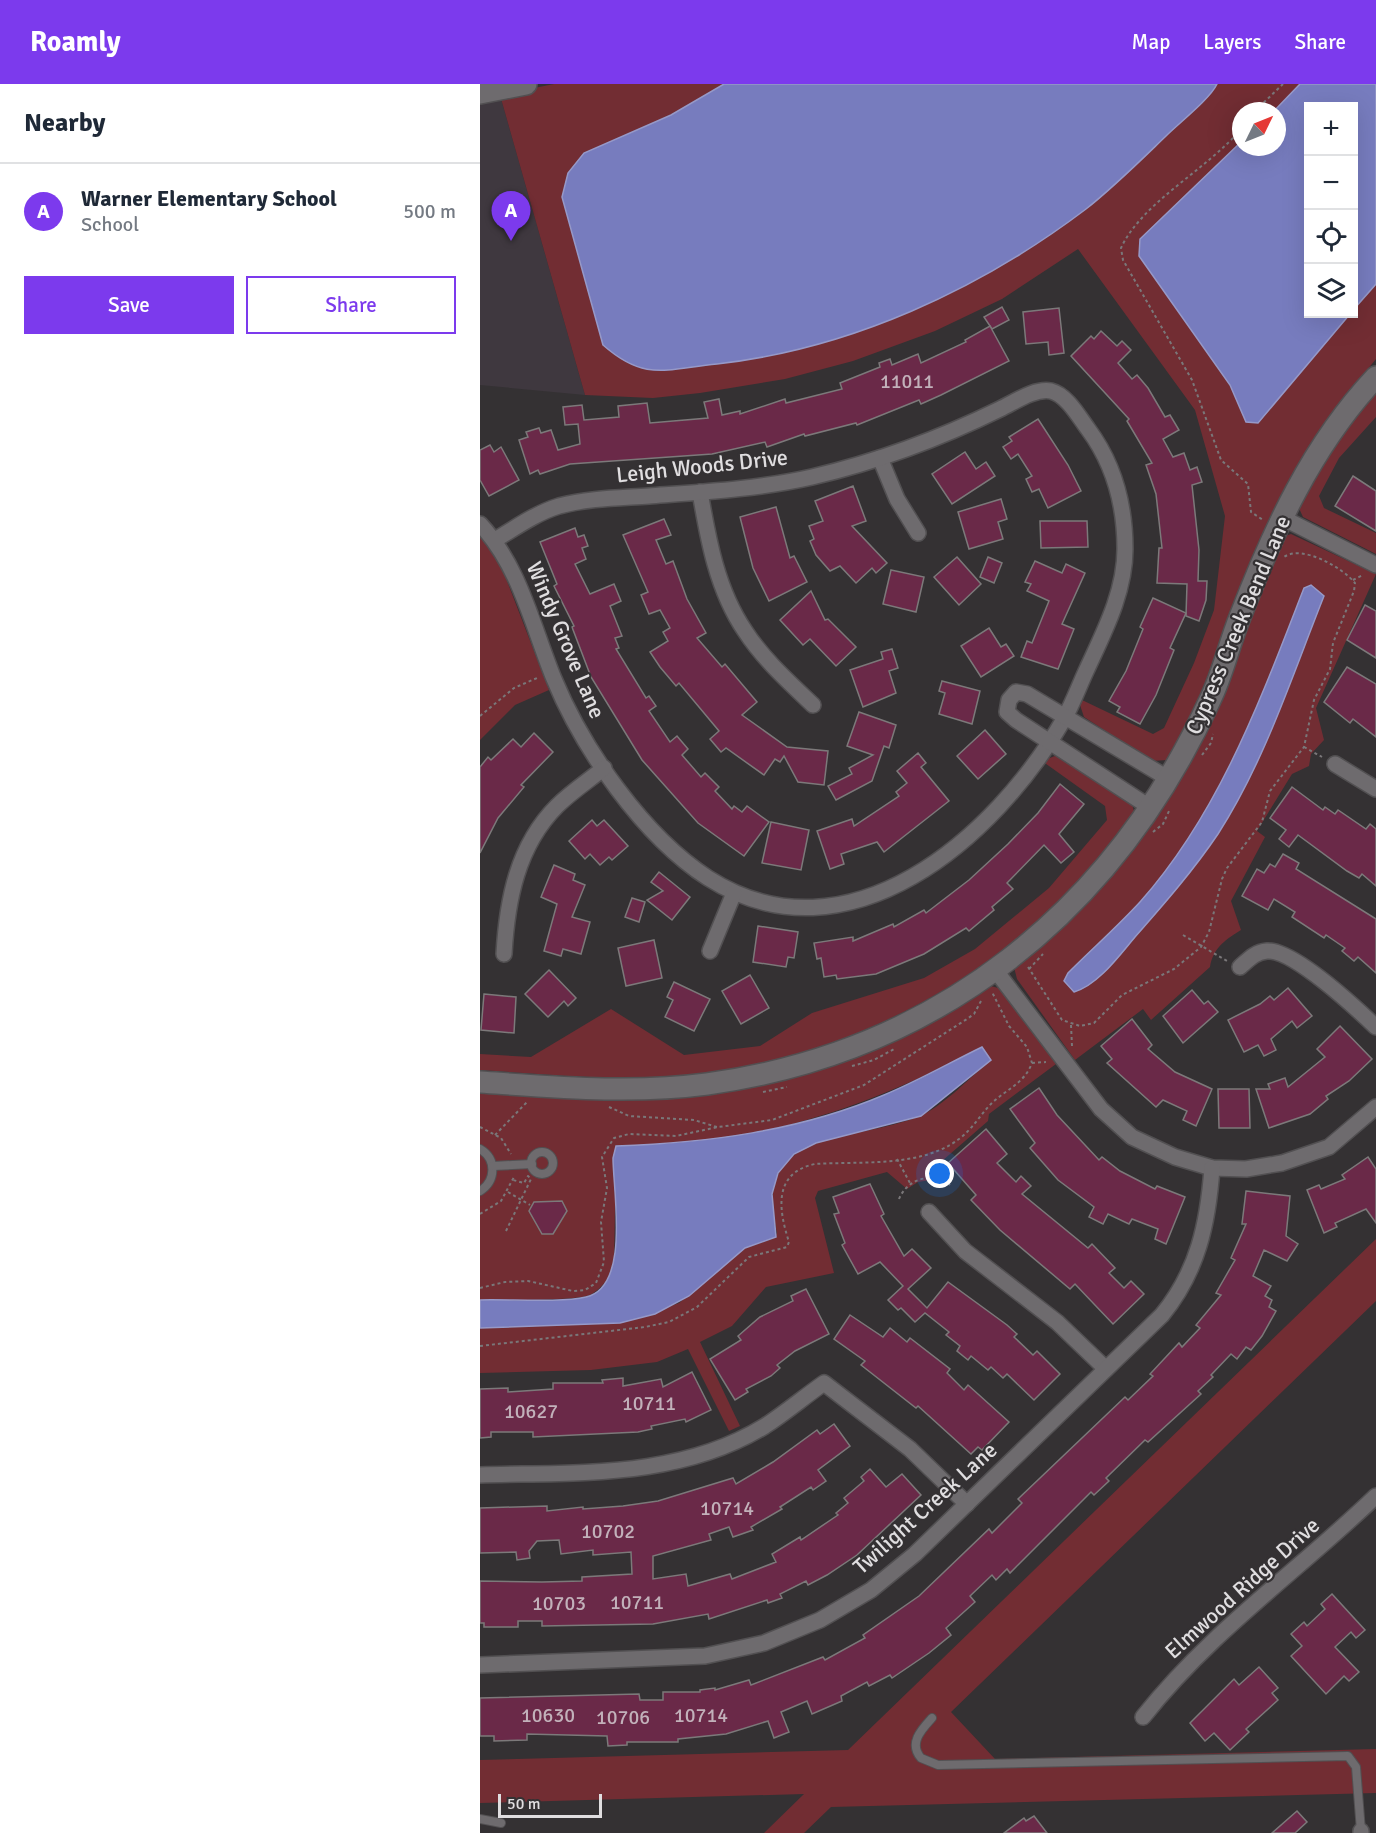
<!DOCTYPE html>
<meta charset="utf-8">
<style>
body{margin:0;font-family:Signika,sans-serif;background:#f6f6f7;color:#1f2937}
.controls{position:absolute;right:18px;top:18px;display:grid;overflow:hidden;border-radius:0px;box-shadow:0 6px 24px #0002}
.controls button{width:54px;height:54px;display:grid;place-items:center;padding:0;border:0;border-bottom:2px solid #e0e1e3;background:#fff;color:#1f2937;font:30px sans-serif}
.compass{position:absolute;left:752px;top:18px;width:54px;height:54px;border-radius:50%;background:#fff;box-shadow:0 6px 24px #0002;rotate:47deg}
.scale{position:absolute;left:18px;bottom:15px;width:104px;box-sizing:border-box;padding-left:6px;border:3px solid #e0dee0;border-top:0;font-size:16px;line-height:21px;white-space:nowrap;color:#e0dee0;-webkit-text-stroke:4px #343133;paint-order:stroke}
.you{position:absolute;left:460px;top:1090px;width:21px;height:21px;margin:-15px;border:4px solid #fff;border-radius:50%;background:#1a73e8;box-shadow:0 0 0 9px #1a73e833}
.badge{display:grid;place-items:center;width:39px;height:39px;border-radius:50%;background:#7c3aed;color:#fff;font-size:20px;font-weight:700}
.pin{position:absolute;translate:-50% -50px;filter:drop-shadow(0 2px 3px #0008)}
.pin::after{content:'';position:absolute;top:32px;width:21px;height:18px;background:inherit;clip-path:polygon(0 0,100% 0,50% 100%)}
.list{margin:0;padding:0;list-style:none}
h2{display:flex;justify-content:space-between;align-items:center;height:78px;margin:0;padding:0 24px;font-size:26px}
h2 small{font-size:20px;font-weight:400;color:#747a83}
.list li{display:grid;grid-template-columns:39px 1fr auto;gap:18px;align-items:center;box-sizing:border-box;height:96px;padding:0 24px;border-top:2px solid #e0e1e3}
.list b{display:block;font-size:22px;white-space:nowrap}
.list p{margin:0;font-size:20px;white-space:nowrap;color:#747a83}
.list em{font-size:20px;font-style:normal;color:#747a83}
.actions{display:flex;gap:12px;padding:18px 24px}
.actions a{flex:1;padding:14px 0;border:2px solid #7c3aed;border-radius:0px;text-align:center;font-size:21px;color:#7c3aed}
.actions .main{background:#7c3aed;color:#fff}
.icon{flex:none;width:33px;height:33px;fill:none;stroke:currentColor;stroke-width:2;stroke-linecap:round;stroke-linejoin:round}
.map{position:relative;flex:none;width:896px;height:1749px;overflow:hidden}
header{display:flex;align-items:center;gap:36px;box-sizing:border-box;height:84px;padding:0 30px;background:#7c3aed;color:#fff}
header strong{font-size:28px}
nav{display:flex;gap:33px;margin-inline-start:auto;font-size:21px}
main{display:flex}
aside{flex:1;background:#fff}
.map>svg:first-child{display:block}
.built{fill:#3f383f}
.green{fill:#722d33;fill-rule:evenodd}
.water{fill:#777cbe;stroke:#9699c8;stroke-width:1.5}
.building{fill:#6a2948;stroke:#7c797a;stroke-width:1.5}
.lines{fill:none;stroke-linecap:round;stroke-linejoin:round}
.lane-casing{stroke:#525052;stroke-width:10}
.street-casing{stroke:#525052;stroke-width:18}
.secondary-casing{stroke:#525052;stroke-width:24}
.path{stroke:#7a7779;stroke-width:2;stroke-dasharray:3 3;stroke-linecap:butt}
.lane{stroke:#6e6b6e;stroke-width:8}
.street{stroke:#6e6b6e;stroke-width:15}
.secondary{stroke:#6e6b6e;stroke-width:21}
.labels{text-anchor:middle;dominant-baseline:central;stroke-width:4.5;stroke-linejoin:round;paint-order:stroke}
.number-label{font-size:20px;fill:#c2b1ba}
.street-label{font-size:22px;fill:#e0dee0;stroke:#343133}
</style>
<header>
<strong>Roamly</strong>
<nav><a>Map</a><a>Layers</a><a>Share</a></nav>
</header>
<main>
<aside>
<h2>Nearby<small></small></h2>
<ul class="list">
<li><span class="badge">A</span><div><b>Warner Elementary School</b><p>School</p></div><em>500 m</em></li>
</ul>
<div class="actions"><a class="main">Save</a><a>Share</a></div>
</aside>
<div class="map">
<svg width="896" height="1749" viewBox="0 0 896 1749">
<rect width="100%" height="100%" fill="#343133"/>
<path class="built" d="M20,11L105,311L0,301V12Z"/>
<g class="green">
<path d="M74,0H896V275L864,314L799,415L776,465L711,635L687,676L672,677L604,633L600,621L602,616L673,650L684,644L714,579L734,526L745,432L715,326L598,165L522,215L455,247L373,277L305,295L220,309L173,314L105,311L20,11ZM828,22H874V230H828ZM761,27H797V63H761Z"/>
<path d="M896,302V333L859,374L839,412L844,424L896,449V470L823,433L818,422L847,369Z"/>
<path d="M811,450L896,490L836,624L844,656L831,670L829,682L812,690L777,747L785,753L751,817L761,846C746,855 733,864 730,883L671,936L663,925L595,976L537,895L534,883L621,801L775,516L805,452Z"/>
<path d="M0,452L22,484L69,606L35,621L0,656Z"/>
<path d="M575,672L582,673L652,720L654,727L652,736C622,770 594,807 560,836C455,928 321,986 181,993C121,996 60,990 0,986V970L51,973L131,925L204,971L280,962L332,929L444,894L495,865L569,804L627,736L625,722L562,677Z"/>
<path d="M507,901L522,905L576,980L509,1030L508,1037L454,1084L451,1096L438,1098L427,1105L407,1088L338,1107L335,1114L354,1189L286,1203L252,1242L220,1258L260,1342L249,1347L208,1265L177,1278L111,1286L0,1289V1244L140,1239L199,1219L258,1169L265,1164L292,1155L297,1149C270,1040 377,1060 442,1031C467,1019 490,993 511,976L502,963C412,1011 320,1046 218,1058C191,1061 163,1061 136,1062L134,1183C130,1194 120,1206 110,1211C98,1217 19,1216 0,1216V1005L227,1007Z"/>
<path d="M896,1155V1217L471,1628L515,1675L896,1665V1709L351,1723L324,1749H284L324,1710L0,1719V1676L368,1666Z"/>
</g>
<g class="water">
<path d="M244,0H737C730,15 699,39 686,52C660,77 634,103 606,125C499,206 370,265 237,280C186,285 165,298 123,261L82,113L88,89L104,69L191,31Z"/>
<path d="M820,0H896V200L874,225V22H828V230H870L778,339L766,338L750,301L659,172L660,155L761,58V63H797V27H794Z"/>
<path d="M831,501L844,512C812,592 785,677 738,750C713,787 684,820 655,853C639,872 618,901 594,908L584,897L588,889C612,865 637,843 660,818C740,728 781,614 824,504Z"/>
<path d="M502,963L511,976L441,1032L336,1059L314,1070L298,1089L292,1110L296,1153L265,1164L209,1212L175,1230L140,1239L0,1244V1216C29,1215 79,1219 106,1213C151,1203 133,1107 133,1074L136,1062C227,1059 319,1047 404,1011C438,997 469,979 502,963Z"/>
</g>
<g class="building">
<path d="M522,223L529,236L512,245L504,233Z"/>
<path d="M579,224L584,269L569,271L568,258L546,260L543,228Z"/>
<path d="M510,242L529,277L461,311L441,320L439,316L377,341L376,339L325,352L324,350L287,363L285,358L232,370L90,380L60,390L58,386L50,390L39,356L48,353L46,348L59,344L61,349L71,346L78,366L100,360L98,340L85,341L83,323L102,321L104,336L139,333L138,322L167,319L170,339L228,334L224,318L239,315L242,331L260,327V330L305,315L306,319L362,305L360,299L400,283L399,279L410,275L412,281L438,270L441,279L486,258L485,256Z"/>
<path d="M621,247L637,262L642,257L651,266L638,279L652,295L657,291L668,304L685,333L690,331L699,346L683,355L693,373L704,369L710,386L717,383L722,398L712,401L719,466L718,497H727L726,516L719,537L706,532L707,500L677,499L679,464H682L676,410L666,381L672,379L647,337L649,335L591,272L611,252L614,255Z"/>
<path d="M558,335L588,381L601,407L568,424L559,405L552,408L546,395L552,392L538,370L531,375L523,363L532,357L529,353Z"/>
<path d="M10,361L14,368L21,363L39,396L9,412L0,396V366Z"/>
<path d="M485,368L496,385L506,378L515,392L472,420L452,390Z"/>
<path d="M873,392L896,407V447L855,422Z"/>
<path d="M373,402L386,437L372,442L407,479L396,489L392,484L376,499L360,482L350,487L336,471L330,457L334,455L329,442L343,437L335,417Z"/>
<path d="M521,415L527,435L518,438L523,455L489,465L478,428Z"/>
<path d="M296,423L310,474L314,472L327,498L289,517L273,484L260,433Z"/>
<path d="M184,435L191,451L176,456L186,480L193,477L207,515L226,549L217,554L242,583L245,580L277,618L262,631L307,663L348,667L344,701L318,698L304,672L300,678L295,675L284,691L246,664L241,668L230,655L239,647L199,599L196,602L180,583L170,568L188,557L183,548L190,544L180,526L169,530L161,511L168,508L143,451Z"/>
<path d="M560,437H607L608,463L561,464Z"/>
<path d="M95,444L98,453L104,451L108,462L102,464L106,475L95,480L110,510L134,500L141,517L130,522L142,552L135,554L139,564L136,565L166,614L169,612L176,622L169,627L190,658L197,652L208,665L202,671L221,693L225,689L239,703L235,707L252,725L254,722L262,728L267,722L289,738L264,772L218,739L162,676L111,593L92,543L94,542L74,502L77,500L60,458Z"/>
<path d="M477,473L501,500L479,521L454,493Z"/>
<path d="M508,473L522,479L514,499L500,493Z"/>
<path d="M555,477L582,489L586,480L605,489L582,540L594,545L578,585L541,573L547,557L552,559L569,517L547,507L551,500L545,498Z"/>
<path d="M411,486L444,493L436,528L403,520Z"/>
<path d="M331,507L345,536L348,535L376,563L356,582L330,555L323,561L300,536Z"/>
<path d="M673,514L706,529L690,564L694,566L676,611L660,640L637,628L640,623L629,617L646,587L663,545L660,543Z"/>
<path d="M885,521L896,527V574L867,556Z"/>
<path d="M509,544L521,563L526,560L534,572L501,593L481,562Z"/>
<path d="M412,565L418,584L409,587L416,609L383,623L370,586L403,575L401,568Z"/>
<path d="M867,583L896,600V653L873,635L870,639L844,618Z"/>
<path d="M462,597L500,607L492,640L459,630L465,609L459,607Z"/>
<path d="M379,628L416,641L409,664L404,662L392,697L356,716L348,702L372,690L369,684L393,671L367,662Z"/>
<path d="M505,646L526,670L498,695L477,672Z"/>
<path d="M54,649L73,668L41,701L44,703L18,734L0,769V683L8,673L11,676L33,655L41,663Z"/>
<path d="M438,669L446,679L441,683L469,717L404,768L397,758L361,770L364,780L350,785L337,747L372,735L374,742L419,712L416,708L427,699L417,687Z"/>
<path d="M580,700L604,720L579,750L594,768L581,779L564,761L527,799L533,805L512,823L514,826L489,847L486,844L444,870L396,890L357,895L356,891L344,893L341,874L337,875L334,859L373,853V857L413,840L414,843L444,826L446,829L489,796L528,760L558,729Z"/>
<path d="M812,703L843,726L845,723L855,730L858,726L886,745L890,740L896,745V802L882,790L879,794L867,787L818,751L809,763L799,755L806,746L790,734Z"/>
<path d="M112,736L117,742L124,736L148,762L132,776L129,773L120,781L110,770L105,775L89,757Z"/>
<path d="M291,738L329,746L321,786L282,779Z"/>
<path d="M803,770L819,779L816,785L896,835V889L878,873L874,877L862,867L865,864L846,851L844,854L812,833L815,828L794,815L788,826L762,812L777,785L784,789L790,780L795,783Z"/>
<path d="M74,781L95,790L93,796L105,801L92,833L110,838L101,870L83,865L81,872L64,867L77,820L61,813Z"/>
<path d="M179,788L210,813L192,836L167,816L183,807L171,798Z"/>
<path d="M152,814L165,818L159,838L145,833Z"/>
<path d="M278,842L318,848L314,874L308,873L306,883L273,878Z"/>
<path d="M174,856L182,894L146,902L138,864Z"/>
<path d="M69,886L96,914L88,922L84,917L68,933L45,910Z"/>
<path d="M270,891L289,924L261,940L242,907Z"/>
<path d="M194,898L230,915L214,947L185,933L193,916L187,913Z"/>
<path d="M808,904L832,932L817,944L812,937L791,955L796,966L784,972L778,961L764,968L748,936L780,920L790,912L794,916Z"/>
<path d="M712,906L724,920L728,917L738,928L703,959L683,932Z"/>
<path d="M4,910L36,913L34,949L1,946Z"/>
<path d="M652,935L672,961L668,965L695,988L732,1005L716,1042L703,1036L707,1027L683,1016L676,1023L627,979L632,975L621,962Z"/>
<path d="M860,942L892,975L869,997L846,1012L848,1015L830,1030L789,1044L776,1005H790L788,1000L805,994L808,1003L845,973L837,965Z"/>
<path d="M559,1004L577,1031L619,1076L622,1073L640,1087L675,1105L677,1102L705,1113L686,1160L675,1155L678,1145L652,1135L649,1140L628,1130L623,1140L609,1133L614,1123L578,1096L550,1064L555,1059L530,1025Z"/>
<path d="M738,1005H769L770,1044H739Z"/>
<path d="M506,1045L527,1070L517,1079L536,1098L541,1092L551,1102L542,1110L608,1164L612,1160L635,1184L629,1189L644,1204L651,1197L664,1210L633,1240L595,1200L590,1205L520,1146L491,1116L496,1111L468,1079Z"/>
<path d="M888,1073L896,1085V1139L886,1125L855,1139L857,1143L844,1149L827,1106L839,1101L841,1105L865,1095L862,1091Z"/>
<path d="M390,1100L404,1130L401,1132L424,1172L432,1165L451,1184L428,1205L447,1224L468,1198L527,1241L537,1250L534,1253L553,1271L557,1267L580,1290L554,1316L527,1290L523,1294L511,1283L508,1286L491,1272L488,1276L477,1267L480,1262L466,1251L469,1248L445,1229L435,1238L421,1224L418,1226L408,1216L423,1202L400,1178L378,1190L362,1161L365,1159L354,1130L359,1129L353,1113Z"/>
<path d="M766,1107L810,1112L806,1152L818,1160L807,1177L784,1166L773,1192L791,1202L785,1212L792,1216L789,1223L796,1227L782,1252L771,1266L766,1263L757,1275L751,1270L731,1291L733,1293L718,1307L721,1310L668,1358L665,1356L626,1394L629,1397L614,1411L611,1408L530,1489L527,1485L516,1496L512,1491L490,1512L495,1518L466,1544L471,1551L449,1569L412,1594L410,1591L389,1602L387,1598L361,1612L362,1617L332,1630L327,1617L301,1628L309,1648L294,1654L288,1637L246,1650L198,1655V1658H147V1661L128,1662L127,1652L47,1650V1656L14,1657V1652H0V1614L159,1610L160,1616H183V1608H220V1606L235,1604V1606L269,1596L271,1601L343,1573L345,1576L385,1554L383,1551L439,1512L509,1445L512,1449L542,1419L538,1415L645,1313L648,1316L673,1292L670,1290L699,1259L702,1263L720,1244L716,1241L741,1211L736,1209L755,1176L751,1174L766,1140H762Z"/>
<path d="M82,1117L87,1127L73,1150H62L49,1127L54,1118Z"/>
<path d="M326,1205L349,1250L315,1267L297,1281L300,1284L291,1292L266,1305L268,1308L255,1316L230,1275L261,1256L258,1252L280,1233L313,1217L311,1212Z"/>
<path d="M370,1231L403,1253L410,1244L427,1258L430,1254L470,1285L467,1289L484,1306L488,1301L529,1338L502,1366L498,1363L491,1370L438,1322L436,1324L381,1281L385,1277L354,1255Z"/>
<path d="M212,1288L231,1326L206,1338L205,1335L171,1342L172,1345L158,1348L53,1353V1348H11V1353L0,1354V1305L28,1304V1308L73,1305V1299H123L122,1296L143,1294V1302L181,1295L183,1303Z"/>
<path d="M354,1340L370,1362L338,1386L346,1397L333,1406L331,1403L300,1423L302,1425L271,1443L273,1446L253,1453L249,1443L229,1450L231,1456L173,1472V1495L206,1490L208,1502L250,1490L252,1495L296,1478L292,1470L320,1453L321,1456L358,1431L356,1429L368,1419L364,1414L384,1397L381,1393L390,1385L406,1403L422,1390L441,1411L377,1471L347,1491L328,1501L326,1497L300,1510L302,1514L288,1519L287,1516L229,1535L228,1530L173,1540L62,1542V1537H38V1543H4V1539H0V1497L62,1498L102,1497V1493L152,1490L151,1468L113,1471V1466L81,1470L79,1456L57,1457L49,1467L50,1474L37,1476L36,1468L0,1469V1424L67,1422V1427L103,1423V1425L143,1422L178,1417L253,1394L256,1400L293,1378L337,1346L340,1350Z"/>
<path d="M852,1510L885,1546L876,1554L871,1548L855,1563L879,1588L869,1597L864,1592L846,1610L811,1572L822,1562L811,1550L824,1538L827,1542L845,1525L841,1520Z"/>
<path d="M779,1583L798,1604L792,1609L798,1616L766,1645L769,1648L750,1666L734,1649L725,1657L710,1639L754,1595L759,1601Z"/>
<path d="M817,1727L827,1738L815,1749H792Z"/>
<path d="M554,1732L567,1749H524L544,1734L546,1737Z"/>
</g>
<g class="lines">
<defs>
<g id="lane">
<path d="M0,1065C17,1075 16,1097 0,1107"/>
<circle cx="62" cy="1079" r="11"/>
<path d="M13,1082L52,1080"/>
<path d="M452,1634C442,1645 428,1659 441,1674L458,1681L868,1672L876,1683L881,1747"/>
<path d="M0,1735L21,1739"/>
</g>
<g id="street">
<path d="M400,374L417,415L438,449"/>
<path d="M220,408C228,455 237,506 265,547C283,575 309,598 333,621"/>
<path d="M801,433L896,481"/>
<path d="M0,440C40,483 52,541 74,595C103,665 163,752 228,794C368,883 515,754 584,635C593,619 599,602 607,585C624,548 645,508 645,465C645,422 634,380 608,345C599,333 587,311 571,307C554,304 535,318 520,325C461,354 396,378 332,393C279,405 224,408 169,412C139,414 109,414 79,422C56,429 35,444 15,456"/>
<path d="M855,680L896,705"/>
<path d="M671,724L536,636L527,628L529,616L536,608L547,610L689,695"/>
<path d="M230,867L254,809"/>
<path d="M24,870C27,817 37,762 77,722C91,708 108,697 124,684"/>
<path d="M760,883C769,875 775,868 787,867C813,865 876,924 896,943"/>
<path d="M516,887L621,1025L652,1053L695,1073L732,1084L766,1085L802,1079L849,1063L896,1023"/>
<path d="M449,1128L485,1167L577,1238L626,1285"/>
<path d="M0,1391C97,1388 199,1395 285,1342C305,1329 324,1313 344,1299L430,1365L487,1420"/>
<path d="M0,1581L225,1572L284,1559L340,1536L391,1506L435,1470L682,1231C718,1187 728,1139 732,1084"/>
<path d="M663,1633C730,1548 819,1486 896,1412"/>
<path d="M881,1749V1747"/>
</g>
<g id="secondary">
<path d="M0,9L46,0"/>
<path d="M0,998C75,1003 151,1010 227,1000C459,968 633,827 730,616C743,590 749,560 760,533C793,447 832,361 896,293"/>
</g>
</defs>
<use href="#lane" class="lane-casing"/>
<use href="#street" class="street-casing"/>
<use href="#secondary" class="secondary-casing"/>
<g class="path">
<path d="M775,27L803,0"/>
<path d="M761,45C728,85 662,118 641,164L643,176L712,296L741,376L768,400L771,428L783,436"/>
<path d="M873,496L883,491"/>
<path d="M0,632L34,604L57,594"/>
<path d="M824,663L842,673"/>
<path d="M722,671L731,659L733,650"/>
<path d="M673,748L683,740L689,727"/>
<path d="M703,851L747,877"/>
<path d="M548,883L582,936L600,942L614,939L642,911L694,885L721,863L729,848L742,795L747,784L782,738L790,707L824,663L834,616L850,585L853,559L874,507L875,499C863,484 822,460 804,473"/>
<path d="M549,885L563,870"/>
<path d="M591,941L592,962"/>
<path d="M552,979L566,978"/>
<path d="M372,982L394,976L416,964"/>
<path d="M283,1008L307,1003"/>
<path d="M129,1023L149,1032L214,1036L237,1043"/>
<path d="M0,1043L21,1054L31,1070"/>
<path d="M15,1051L47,1018"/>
<path d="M417,1075L430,1099"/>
<path d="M28,1108L50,1121"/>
<path d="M419,1115C427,1095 452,1087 470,1101"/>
<path d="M0,1130L21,1117L34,1093"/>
<path d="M26,1147L51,1095L48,1092L44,1099L33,1096"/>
<path d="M0,1204L25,1198L48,1197L93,1207L105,1206L116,1199L124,1178L121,1138L127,1104L122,1073L134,1054L149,1050L196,1052L238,1043L292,1036L384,1001L487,935L494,930L501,917"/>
<path d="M0,1262L165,1243L189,1238L217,1223L269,1173L307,1163L309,1158C299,1127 292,1089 335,1080C380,1077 441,1084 479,1055C493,1045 501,1029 514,1017C528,1005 545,998 552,979L547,963L529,942L512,908"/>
</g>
<use href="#lane" class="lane"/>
<use href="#street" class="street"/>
<use href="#secondary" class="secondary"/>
</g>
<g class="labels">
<g class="number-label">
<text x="427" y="297">11011</text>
<text x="169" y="1319">10711</text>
<text x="51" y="1327">10627</text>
<text x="247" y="1424">10714</text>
<text x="128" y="1447">10702</text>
<text x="157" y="1518">10711</text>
<text x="79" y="1519">10703</text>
<text x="68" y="1631">10630</text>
<text x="221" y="1631">10714</text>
<text x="143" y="1633">10706</text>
</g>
<g class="street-label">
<text transform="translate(222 382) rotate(-6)">Leigh Woods Drive</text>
<text transform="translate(758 541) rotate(-67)">Cypress Creek Bend Lane</text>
<text transform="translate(86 556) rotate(67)">Windy Grove Lane</text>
<text transform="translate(445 1424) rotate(-42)">Twilight Creek Lane</text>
<text transform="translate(762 1504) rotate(-42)">Elmwood Ridge Drive</text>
</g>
</g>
</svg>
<div class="controls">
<button>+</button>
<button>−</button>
<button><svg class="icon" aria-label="locate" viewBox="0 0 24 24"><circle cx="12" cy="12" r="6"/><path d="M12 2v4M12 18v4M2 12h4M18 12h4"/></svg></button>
<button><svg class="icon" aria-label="layers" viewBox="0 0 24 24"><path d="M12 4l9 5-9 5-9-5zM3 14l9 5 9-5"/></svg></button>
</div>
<svg class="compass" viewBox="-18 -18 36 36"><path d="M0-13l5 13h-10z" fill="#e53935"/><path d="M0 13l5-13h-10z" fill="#747a83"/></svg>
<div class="scale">50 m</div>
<div class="you"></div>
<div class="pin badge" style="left:31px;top:157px">A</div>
</div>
</main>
